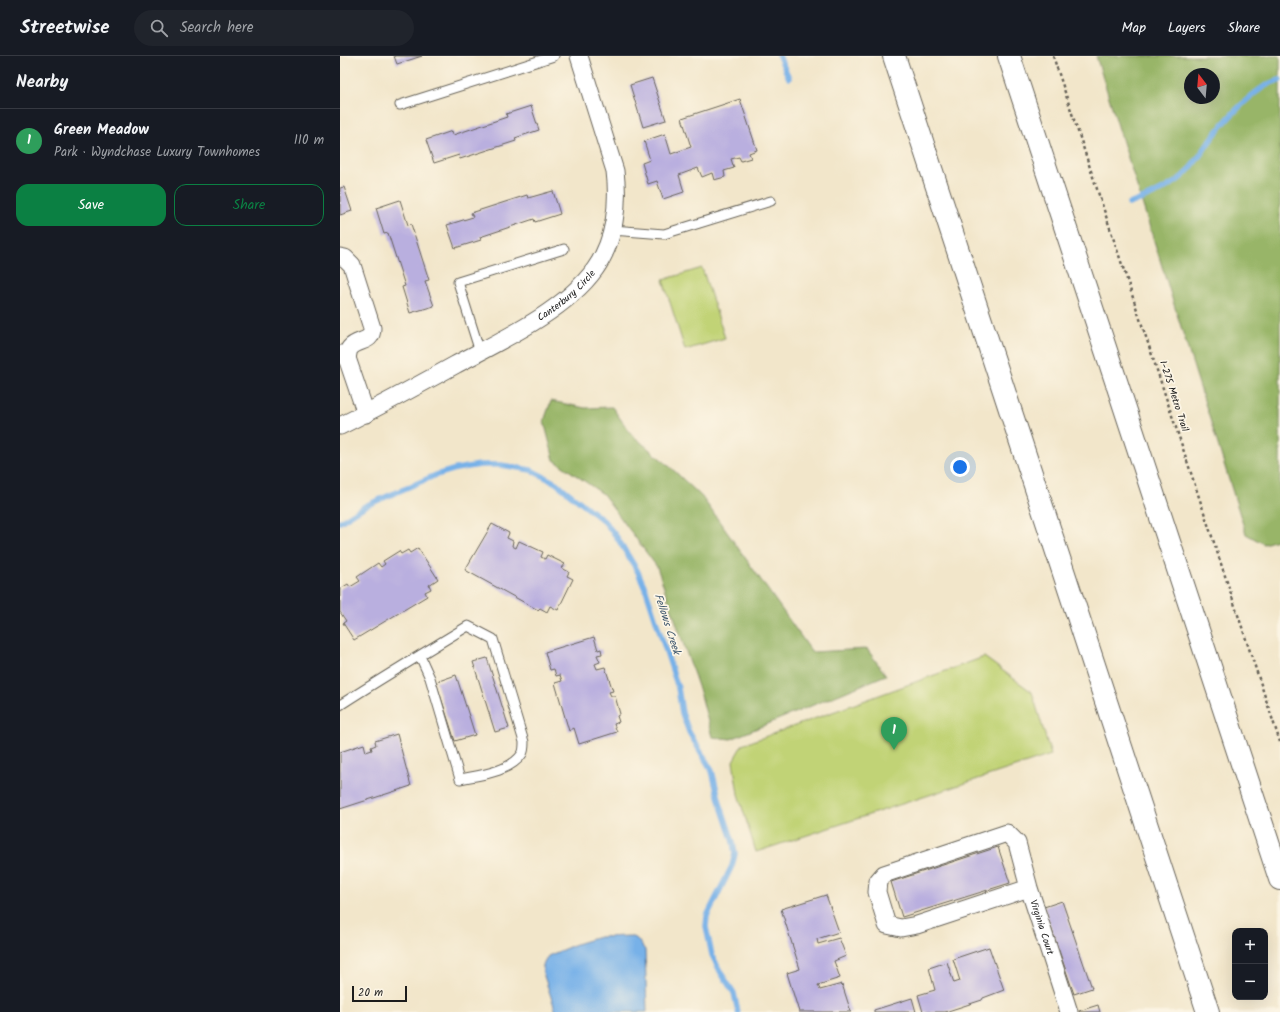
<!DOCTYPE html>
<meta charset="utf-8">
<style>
body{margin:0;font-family:Kalam,sans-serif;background:#20242c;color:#f1f3f6}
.controls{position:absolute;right:12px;bottom:12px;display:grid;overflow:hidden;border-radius:8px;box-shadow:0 4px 16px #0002}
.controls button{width:36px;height:36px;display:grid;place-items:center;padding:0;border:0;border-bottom:1px solid #363941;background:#171b24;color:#f1f3f6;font:20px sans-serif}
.compass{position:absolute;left:844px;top:12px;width:36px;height:36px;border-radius:50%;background:#171b24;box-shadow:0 4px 16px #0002;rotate:344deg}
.scale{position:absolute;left:12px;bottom:10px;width:55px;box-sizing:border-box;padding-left:4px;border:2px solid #1c1c1c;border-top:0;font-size:11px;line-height:14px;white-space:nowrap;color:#1c1c1c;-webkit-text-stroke:3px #fcf5e5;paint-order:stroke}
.you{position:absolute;left:620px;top:411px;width:14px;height:14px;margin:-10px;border:3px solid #fff;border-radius:50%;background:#1a73e8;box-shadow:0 0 0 6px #1a73e833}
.badge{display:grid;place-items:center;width:26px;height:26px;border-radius:50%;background:#0b8043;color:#fff;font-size:13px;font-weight:700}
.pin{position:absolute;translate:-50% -33px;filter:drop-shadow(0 1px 2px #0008)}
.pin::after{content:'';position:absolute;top:21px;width:14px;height:12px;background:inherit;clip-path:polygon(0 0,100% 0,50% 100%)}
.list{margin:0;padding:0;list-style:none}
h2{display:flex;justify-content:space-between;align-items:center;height:52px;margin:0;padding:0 16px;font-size:17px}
h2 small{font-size:13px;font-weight:400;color:#9ea1a6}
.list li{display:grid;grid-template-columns:26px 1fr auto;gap:12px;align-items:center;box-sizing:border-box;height:64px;padding:0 16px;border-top:1px solid #363941}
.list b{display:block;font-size:15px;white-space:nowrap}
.list p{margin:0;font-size:13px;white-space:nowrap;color:#9ea1a6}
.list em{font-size:13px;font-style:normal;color:#9ea1a6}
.actions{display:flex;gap:8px;padding:12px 16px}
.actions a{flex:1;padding:9px 0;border:1px solid #0b8043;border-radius:12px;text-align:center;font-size:14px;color:#0b8043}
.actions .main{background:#0b8043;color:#fff}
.icon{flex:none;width:22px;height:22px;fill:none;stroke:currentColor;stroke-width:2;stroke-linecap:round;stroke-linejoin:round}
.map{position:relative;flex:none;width:940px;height:956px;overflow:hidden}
header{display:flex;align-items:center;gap:24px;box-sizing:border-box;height:56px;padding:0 20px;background:#171b24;border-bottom:1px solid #363941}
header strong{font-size:19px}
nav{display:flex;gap:22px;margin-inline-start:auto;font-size:14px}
.search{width:280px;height:36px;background:#20242c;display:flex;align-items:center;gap:10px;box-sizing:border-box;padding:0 14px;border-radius:22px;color:#9ea1a6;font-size:15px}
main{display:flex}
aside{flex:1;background:#171b24}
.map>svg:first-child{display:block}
.green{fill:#c1d376;stroke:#6e7849}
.forest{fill:#98b567;stroke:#5a6842;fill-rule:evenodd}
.water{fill:#77b1e8;stroke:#4a6682}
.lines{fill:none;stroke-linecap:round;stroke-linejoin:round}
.stream{stroke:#77b1e8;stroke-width:5.5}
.building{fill:#b9afdf}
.service-casing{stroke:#676359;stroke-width:11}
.minor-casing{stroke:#676359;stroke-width:19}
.motorway-casing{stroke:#676359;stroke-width:24}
.path{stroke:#676359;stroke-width:2.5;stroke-dasharray:3 3;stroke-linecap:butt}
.service{stroke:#fff;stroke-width:9}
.minor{stroke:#fff;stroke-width:17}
.motorway{stroke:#fff;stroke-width:22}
.labels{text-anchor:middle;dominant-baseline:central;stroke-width:3.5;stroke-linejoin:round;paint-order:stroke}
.street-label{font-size:10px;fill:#1c1c1c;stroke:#fcf5e5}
.water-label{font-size:11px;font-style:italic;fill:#40586e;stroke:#fcf5e5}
</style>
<header>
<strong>Streetwise</strong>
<div class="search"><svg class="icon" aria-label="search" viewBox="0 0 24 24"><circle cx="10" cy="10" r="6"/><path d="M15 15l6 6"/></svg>Search here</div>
<nav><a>Map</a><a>Layers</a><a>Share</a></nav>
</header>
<main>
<aside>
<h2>Nearby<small></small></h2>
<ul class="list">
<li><span class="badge" style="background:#2e9e5b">1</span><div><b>Green Meadow</b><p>Park · Wyndchase Luxury Townhomes</p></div><em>110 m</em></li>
</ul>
<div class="actions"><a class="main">Save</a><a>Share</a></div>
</aside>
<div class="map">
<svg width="940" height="956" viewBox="0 0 940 956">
<rect width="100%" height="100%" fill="#fcf5e5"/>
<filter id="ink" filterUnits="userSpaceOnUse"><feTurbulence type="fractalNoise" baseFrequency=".025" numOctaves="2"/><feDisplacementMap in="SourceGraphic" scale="8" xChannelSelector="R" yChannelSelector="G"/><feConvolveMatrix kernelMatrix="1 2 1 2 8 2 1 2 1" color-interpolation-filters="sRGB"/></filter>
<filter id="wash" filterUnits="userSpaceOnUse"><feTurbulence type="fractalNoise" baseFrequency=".012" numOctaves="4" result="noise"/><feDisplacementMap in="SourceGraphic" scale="16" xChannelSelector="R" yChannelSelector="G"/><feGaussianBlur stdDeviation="0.9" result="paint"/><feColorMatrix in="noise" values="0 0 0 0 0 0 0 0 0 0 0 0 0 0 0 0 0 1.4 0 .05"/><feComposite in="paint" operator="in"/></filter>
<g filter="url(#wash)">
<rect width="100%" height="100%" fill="#f2e6ca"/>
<g class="green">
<path d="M362,212L385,282L345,294L323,224Z"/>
<path d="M644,601L692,636L711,699L416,796L398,738L393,705L402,689Z"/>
</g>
<g class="forest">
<path d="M756,0H940V483L924,488L906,478ZM850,18H874V42H850Z"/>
<path d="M211,345L245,352L272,351L291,378L328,409L362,441L472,596L527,593L546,619L391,683L372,681L361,639L317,511L263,438L214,404L204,365Z"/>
</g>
<path class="water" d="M290,880L297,883L305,894L307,956H216L203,917V909L208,900L236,888L259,881Z"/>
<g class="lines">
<g class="stream">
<path d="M439,0L449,22"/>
<path d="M789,148C807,141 828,133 843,120C857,107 865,90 877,76C889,60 920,27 940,24"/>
<path d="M0,466L25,450L96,419L116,413L140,409H161L191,414L216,427L264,465L276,480L297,514L306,534L338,632L342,657L349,676L372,715L380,747L393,786L395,798L392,810L367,860L366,871L372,899L381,917L394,937L398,956"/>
</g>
</g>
<g id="blocks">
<g class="building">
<path d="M54,0H82L57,8Z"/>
<path d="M312,22L326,64L303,71L290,29Z"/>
<path d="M400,43L417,94L409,97L411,102L401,105L399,101L391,103L394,112L384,115L385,121L374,124L372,117L362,121L358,112L339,119L344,136L323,143L317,125L308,128L302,107L310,104L304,85L325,78L331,98L351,91L342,62Z"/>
<path d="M191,50L199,74L175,82L176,85L120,103L119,99L94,107L86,84L112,75L113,79L167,61L166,58Z"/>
<path d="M4,131L12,155L0,159V132Z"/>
<path d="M213,135L220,158L195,166L194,163L140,181L141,184L115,192L107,169L133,161L131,157L187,139L188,142Z"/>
<path d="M60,144L68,169L71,168L89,224L85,225L94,250L70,257L62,231L65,230L48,177L44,178L36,152Z"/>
<path d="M152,468L169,477L167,482L173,485L172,490L176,492L179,485L203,496L201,501L205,503L207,499L225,508L222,512L229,516L227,520L233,523L218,554L210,550L207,556L200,552L198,554L125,514Z"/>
<path d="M78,492L98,523L89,529L91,533L85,536L87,540L14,584L3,567L6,565L0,556V533L8,528L10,531L20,525L17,521L38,507L41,511L45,508L43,505L59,495L61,498L68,494L70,497Z"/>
<path d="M254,581L258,594L261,593L262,598L257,599L260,606L255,608L257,613L265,611L273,635L269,636L271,640H275L280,658L277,660L279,666L274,668L277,676L239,688L234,672L229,675L215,627L222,625L220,619L216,620L214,613L210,614L205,596Z"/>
<path d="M147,602L169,672L155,676L133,606Z"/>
<path d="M116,619L135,679L115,685L96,626Z"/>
<path d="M57,678L71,730L0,753V696L24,688L26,696L32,694L31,691L36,689L35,685Z"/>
<path d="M658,791L670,827L562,861L551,826Z"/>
<path d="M486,839L499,876L477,883L478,888L499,882L506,900L494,905L500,922L478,929L480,934L502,928L511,956H459L447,917L460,913L441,853Z"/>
<path d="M722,845L752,932L734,938L704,851Z"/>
<path d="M649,891L664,934L643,942L642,944L605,956H583L578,939L595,934L589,912L607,906L614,927L620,925L613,903Z"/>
<path d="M572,942L576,956H534V954Z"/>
<path d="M758,949L760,956H740L739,955Z"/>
</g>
</g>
</g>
<g filter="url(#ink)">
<use href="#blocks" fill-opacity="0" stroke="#676359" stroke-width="1"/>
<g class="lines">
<defs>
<g id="service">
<path d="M60,49L214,0"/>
<path d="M272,174L324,178L431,145"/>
<path d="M140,296L118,226L224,193"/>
<path d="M0,649C42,622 85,596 128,570L153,583L184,686C184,689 184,695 182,698C170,716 140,719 120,723L90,622L80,600"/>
</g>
<g id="minor">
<path d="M0,201L5,202L12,209L32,272C32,288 18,282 10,292C8,294 8,299 7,302L0,298"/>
<path d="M7,302L26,358"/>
<path id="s1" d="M0,370C39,351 77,330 115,309C160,285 225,255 255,213C275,185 279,148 275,115L239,0"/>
<path id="s2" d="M689,832L577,869L561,872L547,869L537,836L538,825L544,818L667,777L677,787L689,832L729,956"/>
</g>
<g id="motorway">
<path d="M554,0L868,956"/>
<path d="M669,0L940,823"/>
</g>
</defs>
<use href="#service" class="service-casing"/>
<use href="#minor" class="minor-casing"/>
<use href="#motorway" class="motorway-casing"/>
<path class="path" d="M713,0L940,686"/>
<use href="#service" class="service"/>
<use href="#minor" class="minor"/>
<use href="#motorway" class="motorway"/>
</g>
</g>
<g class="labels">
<g class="street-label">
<text stroke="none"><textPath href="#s1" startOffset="262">Canterbury Circle</textPath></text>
<text transform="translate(834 340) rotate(72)">I-275 Metro Trail</text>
<text stroke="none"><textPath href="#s2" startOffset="435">Virginia Court</textPath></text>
</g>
<g class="water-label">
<text transform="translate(327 568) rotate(72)">Fellows Creek</text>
</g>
</g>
</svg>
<div class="controls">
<button>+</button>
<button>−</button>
</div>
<svg class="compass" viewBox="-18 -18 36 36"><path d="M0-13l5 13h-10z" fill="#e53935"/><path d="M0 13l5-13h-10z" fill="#9ea1a6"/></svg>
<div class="scale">20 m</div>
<div class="you"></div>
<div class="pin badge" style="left:554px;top:694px;background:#2e9e5b">1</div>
</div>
</main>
